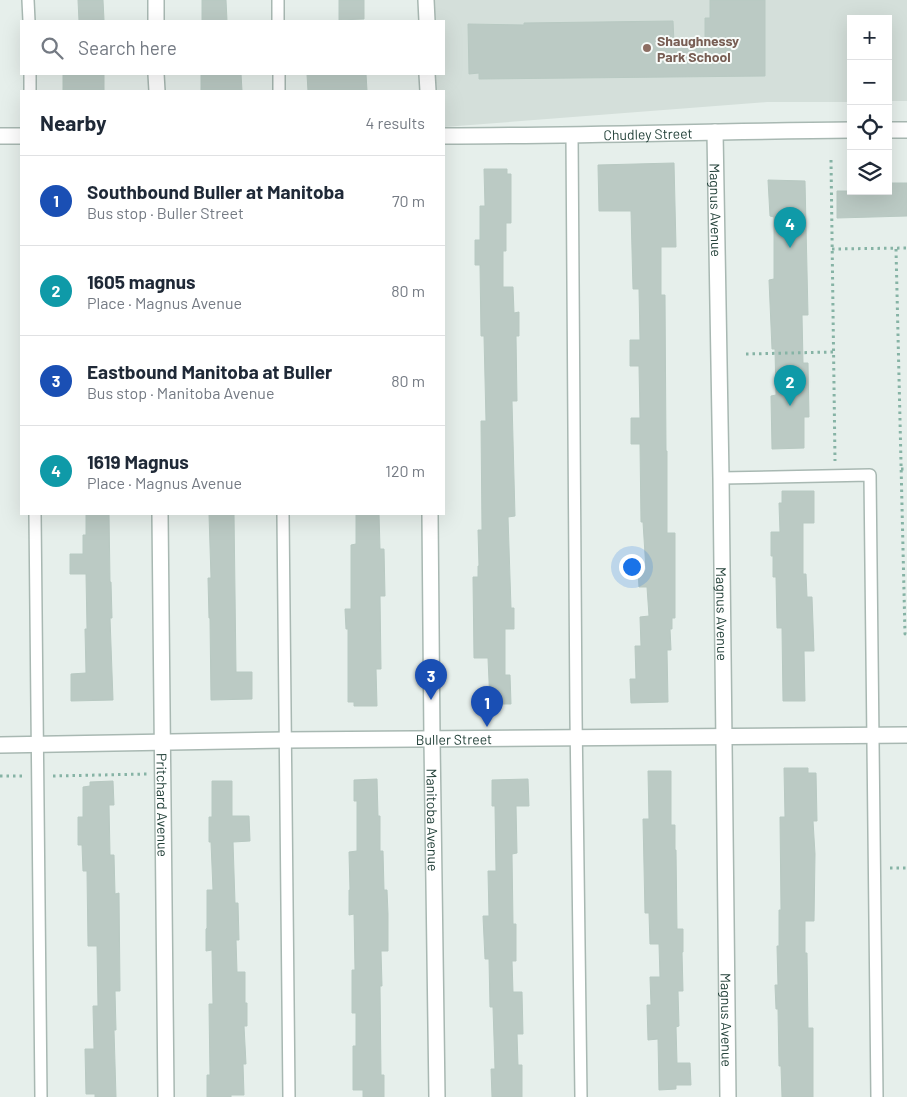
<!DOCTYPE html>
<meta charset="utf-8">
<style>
body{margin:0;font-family:Barlow,sans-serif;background:#f2f2f3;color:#1f2937}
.controls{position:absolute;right:15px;top:15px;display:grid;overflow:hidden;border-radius:0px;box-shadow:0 5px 20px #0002}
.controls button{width:45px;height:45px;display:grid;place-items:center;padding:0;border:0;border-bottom:1px solid #e0e1e3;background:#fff;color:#1f2937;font:25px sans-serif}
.you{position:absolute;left:631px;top:566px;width:18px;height:18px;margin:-12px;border:4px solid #fff;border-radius:50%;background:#1a73e8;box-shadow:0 0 0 8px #1a73e833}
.badge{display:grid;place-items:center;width:32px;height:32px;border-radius:50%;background:#7f5249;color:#fff;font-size:16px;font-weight:700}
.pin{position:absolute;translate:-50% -41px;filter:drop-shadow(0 1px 2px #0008)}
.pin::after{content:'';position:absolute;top:26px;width:18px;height:15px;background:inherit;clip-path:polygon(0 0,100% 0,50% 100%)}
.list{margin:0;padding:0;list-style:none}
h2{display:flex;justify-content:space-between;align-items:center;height:65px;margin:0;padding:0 20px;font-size:21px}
h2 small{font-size:16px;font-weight:400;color:#747a83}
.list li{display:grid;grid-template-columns:32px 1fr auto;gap:15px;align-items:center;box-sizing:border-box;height:90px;padding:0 20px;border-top:1px solid #e0e1e3}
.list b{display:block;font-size:19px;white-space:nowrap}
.list p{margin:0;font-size:16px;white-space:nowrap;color:#747a83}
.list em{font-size:16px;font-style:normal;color:#747a83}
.icon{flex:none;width:28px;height:28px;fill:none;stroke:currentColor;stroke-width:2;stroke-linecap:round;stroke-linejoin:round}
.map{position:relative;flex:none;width:907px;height:1097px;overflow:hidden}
.search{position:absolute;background:#fff;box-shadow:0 5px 20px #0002;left:20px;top:20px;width:425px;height:55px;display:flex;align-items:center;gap:12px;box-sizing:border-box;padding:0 18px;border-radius:0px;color:#747a83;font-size:19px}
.panel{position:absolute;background:#fff;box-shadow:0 5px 20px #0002;left:20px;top:90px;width:425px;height:425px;border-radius:0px}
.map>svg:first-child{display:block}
.built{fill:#d4dfda}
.building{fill:#bbcac4;stroke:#b8c9c2}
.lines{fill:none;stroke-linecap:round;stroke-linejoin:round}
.service-casing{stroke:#a8b8b2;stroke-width:14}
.minor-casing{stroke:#a8b8b2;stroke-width:18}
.path{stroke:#86b3a5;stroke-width:3;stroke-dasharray:2.5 4;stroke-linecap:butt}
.service{stroke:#fff;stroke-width:11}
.minor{stroke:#fff;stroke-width:15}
.education-dot{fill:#8d6e63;stroke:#f7fbf9;stroke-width:2}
.labels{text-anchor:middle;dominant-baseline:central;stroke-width:4;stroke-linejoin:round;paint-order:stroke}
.education-label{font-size:14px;font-weight:bold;fill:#785e54;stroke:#f7fbf9;text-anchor:start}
.street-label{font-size:14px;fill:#24423a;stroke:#f7fbf9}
</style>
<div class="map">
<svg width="907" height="1097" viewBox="0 0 907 1097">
<rect width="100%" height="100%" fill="#e6efeb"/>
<path class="built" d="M430,0H907V101H888V19H851V102H767L444,127V91H432V74H444V21H431Z"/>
<g class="building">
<path d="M78,0H103L104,20L79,21Z"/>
<path d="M202,0H226L227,21H202Z"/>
<path d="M339,0H364V19L339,20Z"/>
<path d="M710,0H765V76L479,79V73L469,74L468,24L524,25V23L673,21L674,43H705V18H710Z"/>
<path d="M201,74H241L242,91H201Z"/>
<path d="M307,74H366L367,91H308Z"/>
<rect x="63" y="75" width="41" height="16"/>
<path d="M674,163L676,247H661V295H665L666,451H667V533H675V618H672V629H670L671,650H667L668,702L631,703L630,679H636L635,646H641L640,617L649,616L647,587H639L638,570H646L643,522H641L640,444H631V418H640L639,366H630V340H640L639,289H633L631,211H599L598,165Z"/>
<path d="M484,169H507V174H511V223H506V251H503V287H513L514,313L519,312V336H516L517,401H512L515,516L508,517L511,608H514V629H505V675H510L511,704H490L488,658H474L473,577H478V566H479L478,530H482L481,421H486L484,336H481L480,265H475V240H480V206H485Z"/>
<path d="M768,180L805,181L808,315H802L803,363H808L809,417H804V448L772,449L771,396L776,395L775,349H772L769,280L774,279V217L770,216Z"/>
<path d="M888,183H907V216L837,218V191H888Z"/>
<path d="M782,491H814V523H803V574H806L807,597H812L814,651H804L805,701H783L782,628H777L776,577H773V556H771V532H780L779,503H782Z"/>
<path d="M86,514H109L110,582H111L112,618H110L113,700L71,701V674L86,673L85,629H87L86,574H70V554H83V535H86Z"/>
<path d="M209,514H234L236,672H252V699L211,700L210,618H209L208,578H211Z"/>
<path d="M356,514H379L380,549H384L385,596H380L381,669H376L377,706H354V702H348V629H346L345,609H351V545L356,544Z"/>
<path d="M784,768H808V773H816L817,821H813L815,854L814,921H805V953H807L808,1028H813V1097H782L781,1066H779L778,1009H776L775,985H778L777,946H779V910H781L780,817H785Z"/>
<path d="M648,771H671V825H675V850H676L677,929H683V952H682L683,991H678L679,1026L676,1027L677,1063H690L691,1085H676V1089L659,1090L658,1039L648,1040L647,1005H651L650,977H660L659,944H650L649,913H645L643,819H649Z"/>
<path d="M377,779L378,816H380V851H383L384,890H387L388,914V951H381L382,986H380L381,1075H384V1097H363V1090H353V1046H356V1013H352V970H355L354,914L349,915V890H350L349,852L357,851V801H354V780Z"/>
<path d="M528,779L529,806H516L517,853L512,854L513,924H516V961H512L513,992H522L523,1034H517L518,1065H522V1097H492L491,1069H495L493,1007H490L489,959H485L483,916H489L488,871H496L495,806H492V780Z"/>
<path d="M113,781L114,805H109L110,855H114L115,894L119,893L120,991H115L116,1030H114L116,1097H95V1094H86L85,1049H94L93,1006H98L97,946H88L87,871H83L82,845H78V817H83V787L90,786V782Z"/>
<path d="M212,781H232V816H249L250,841L233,842L235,903H238L239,940H236L237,972H245V1003H247V1026H244L246,1064H243L244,1095H231V1097H207V1075H210L209,1004H213L212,950L206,951V929L207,928V890H213L211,842H209V817H212Z"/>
</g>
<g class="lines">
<defs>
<g id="service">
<path d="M28,0L29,21"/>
<path d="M278,0V21"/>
<path d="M30,74V91"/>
<path d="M279,74V91"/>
<path d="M572,135L576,716L581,1097"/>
<path d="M721,478L870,475L877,1097"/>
<path d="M35,514L41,1097"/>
<path d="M283,514L289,1097"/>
</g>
<g id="minor">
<path d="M156,0V21"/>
<path d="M426,0L427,21"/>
<path d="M156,74L157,91"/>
<path d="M427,74L428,91"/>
<path d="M888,130H907"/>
<path id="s1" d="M715,132L721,478L728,1097"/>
<path d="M0,136H21"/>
<path id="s2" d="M444,136C579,136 715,131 851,130"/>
<path id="s3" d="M160,514L166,1097"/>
<path id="s4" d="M430,514L432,740L437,1097"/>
<path id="s5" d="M0,745L285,740L907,735"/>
</g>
</defs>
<use href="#service" class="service-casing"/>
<use href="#minor" class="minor-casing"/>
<g class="path">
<path d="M831,160L835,461"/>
<path d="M832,249L907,248"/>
<path d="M896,249L905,634L907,633"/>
<path d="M746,354L833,352"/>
<path d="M901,469H907"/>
<path d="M0,776H24"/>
<path d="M53,776L147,774"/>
<path d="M890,868H907"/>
</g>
<use href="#service" class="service"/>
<use href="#minor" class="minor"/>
</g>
<circle class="education-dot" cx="647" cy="48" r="5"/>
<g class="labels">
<g class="education-label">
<text x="657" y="40">Shaughnessy<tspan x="657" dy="16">Park School</tspan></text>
</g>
<g class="street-label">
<text stroke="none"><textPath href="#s2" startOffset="204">Chudley Street</textPath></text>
<text stroke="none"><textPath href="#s1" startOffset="78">Magnus Avenue</textPath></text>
<text stroke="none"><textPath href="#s1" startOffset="482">Magnus Avenue</textPath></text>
<text stroke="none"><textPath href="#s5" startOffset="454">Buller Street</textPath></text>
<text stroke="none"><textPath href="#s3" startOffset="291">Pritchard Avenue</textPath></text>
<text stroke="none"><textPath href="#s4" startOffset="306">Manitoba Avenue</textPath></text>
<text stroke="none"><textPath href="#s1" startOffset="888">Magnus Avenue</textPath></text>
</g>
</g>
</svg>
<div class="controls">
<button>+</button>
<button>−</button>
<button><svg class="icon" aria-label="locate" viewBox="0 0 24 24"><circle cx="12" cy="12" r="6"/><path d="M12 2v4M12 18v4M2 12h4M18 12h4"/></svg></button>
<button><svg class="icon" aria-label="layers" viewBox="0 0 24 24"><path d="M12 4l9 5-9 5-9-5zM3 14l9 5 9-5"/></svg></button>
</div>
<div class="you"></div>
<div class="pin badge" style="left:487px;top:727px;background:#1a4fb4">1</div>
<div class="pin badge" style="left:790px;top:406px;background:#0f9aa8">2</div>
<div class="pin badge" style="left:431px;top:700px;background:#1a4fb4">3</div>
<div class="pin badge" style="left:790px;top:248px;background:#0f9aa8">4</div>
<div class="search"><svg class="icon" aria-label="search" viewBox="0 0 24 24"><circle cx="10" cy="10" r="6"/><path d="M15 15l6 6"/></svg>Search here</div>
<section class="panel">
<h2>Nearby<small>4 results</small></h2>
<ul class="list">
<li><span class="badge" style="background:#1a4fb4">1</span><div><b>Southbound Buller at Manitoba</b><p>Bus stop · Buller Street</p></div><em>70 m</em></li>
<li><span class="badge" style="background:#0f9aa8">2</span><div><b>1605 magnus</b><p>Place · Magnus Avenue</p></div><em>80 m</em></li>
<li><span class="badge" style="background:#1a4fb4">3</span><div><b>Eastbound Manitoba at Buller</b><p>Bus stop · Manitoba Avenue</p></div><em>80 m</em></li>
<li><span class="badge" style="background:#0f9aa8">4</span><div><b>1619 Magnus</b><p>Place · Magnus Avenue</p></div><em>120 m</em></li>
</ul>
</section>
</div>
